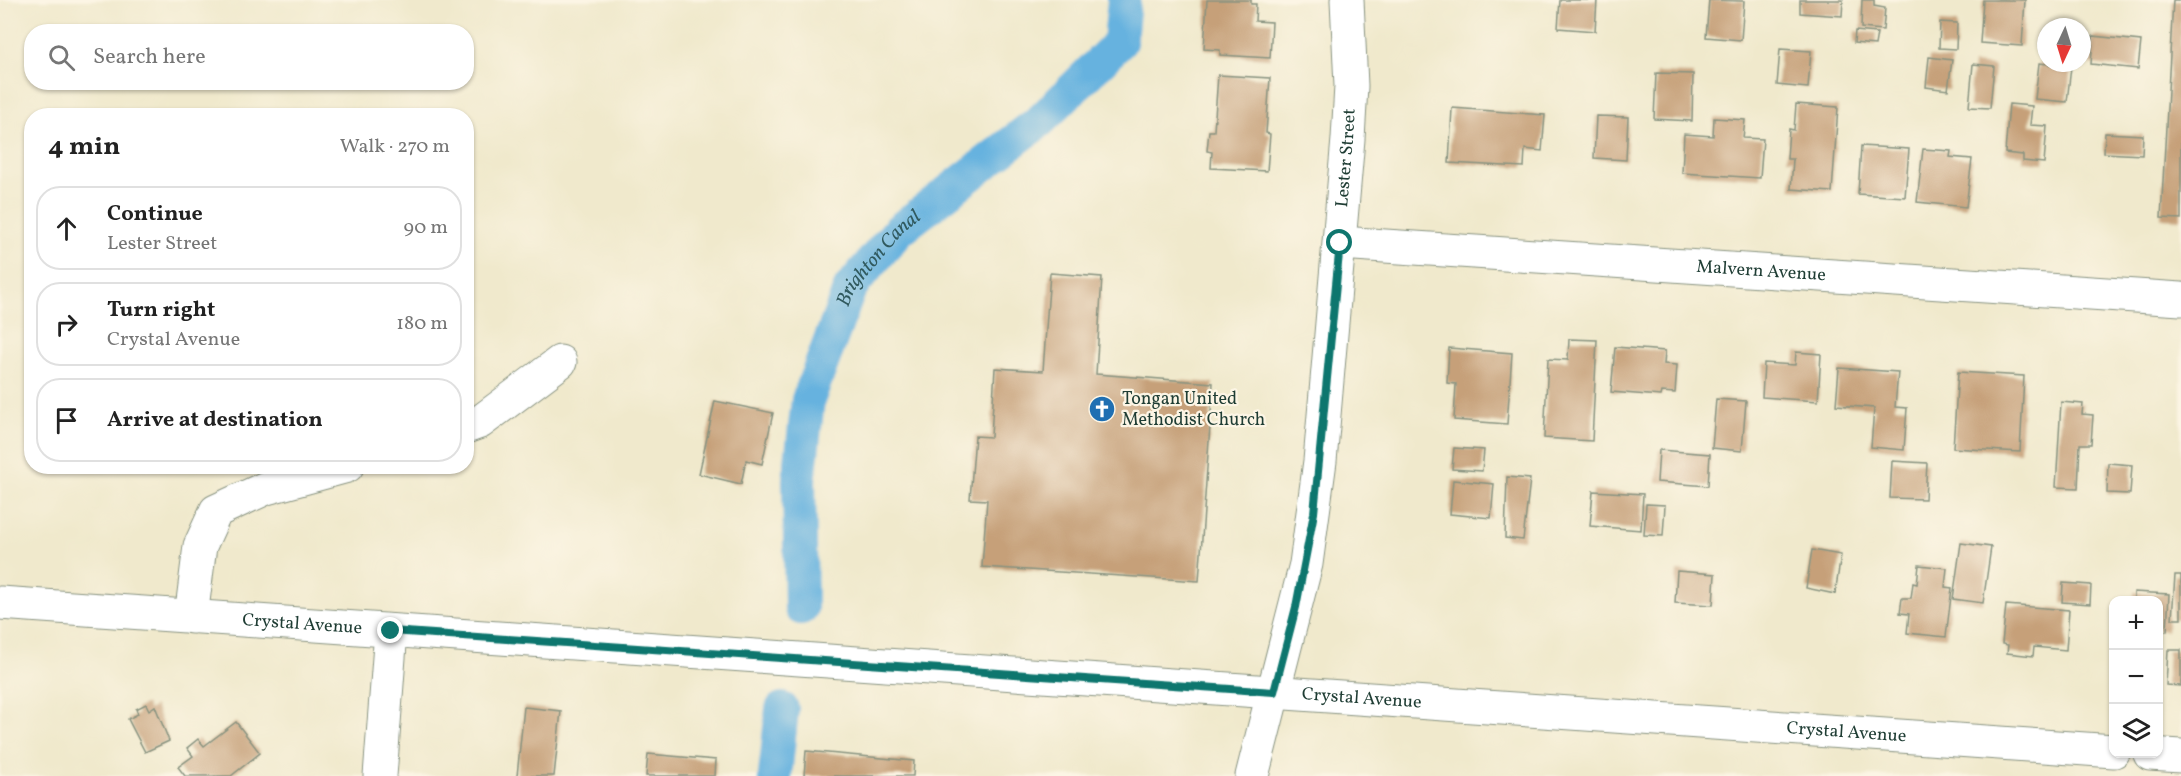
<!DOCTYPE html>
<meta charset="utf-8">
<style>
body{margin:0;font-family:Vollkorn,serif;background:#f6f6f6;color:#222}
.controls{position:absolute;right:18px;bottom:18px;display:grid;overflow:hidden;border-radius:12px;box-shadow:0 2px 4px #0004}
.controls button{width:54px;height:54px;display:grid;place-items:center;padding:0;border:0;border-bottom:2px solid #e0e0e0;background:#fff;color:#222;font:30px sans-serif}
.compass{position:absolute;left:2037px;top:18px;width:54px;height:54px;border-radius:50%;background:#fff;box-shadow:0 2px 4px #0004;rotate:184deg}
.stop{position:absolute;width:18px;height:18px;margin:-14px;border:4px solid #0f766e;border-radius:50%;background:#fff}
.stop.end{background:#0f766e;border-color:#fff;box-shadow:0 2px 6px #0008}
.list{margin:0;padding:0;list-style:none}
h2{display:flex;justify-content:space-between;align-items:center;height:78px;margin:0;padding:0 24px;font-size:26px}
h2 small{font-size:20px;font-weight:400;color:#767676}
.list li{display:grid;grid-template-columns:39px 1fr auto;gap:18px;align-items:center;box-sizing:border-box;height:84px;margin:0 12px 12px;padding:0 12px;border:2px solid #e0e0e0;border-radius:24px}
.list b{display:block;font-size:22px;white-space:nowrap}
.list p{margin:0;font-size:20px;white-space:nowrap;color:#767676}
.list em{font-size:20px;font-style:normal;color:#767676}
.icon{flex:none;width:33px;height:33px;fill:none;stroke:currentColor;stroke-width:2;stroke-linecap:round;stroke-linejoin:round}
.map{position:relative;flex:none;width:2181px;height:776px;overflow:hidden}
.search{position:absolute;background:#fff;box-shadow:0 2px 4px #0004;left:24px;top:24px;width:450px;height:66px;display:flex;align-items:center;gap:15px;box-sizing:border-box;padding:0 21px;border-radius:24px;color:#767676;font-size:22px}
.panel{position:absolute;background:#fff;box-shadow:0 2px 4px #0004;left:24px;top:108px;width:450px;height:366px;border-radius:24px}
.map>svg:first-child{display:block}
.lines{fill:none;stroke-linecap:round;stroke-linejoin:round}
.canal{stroke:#66b2df;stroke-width:34}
.building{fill:#c6a079}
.minor-casing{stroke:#889380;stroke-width:35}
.minor{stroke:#fff;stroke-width:33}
.route{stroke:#0f766e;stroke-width:8}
.labels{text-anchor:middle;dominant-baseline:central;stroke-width:4.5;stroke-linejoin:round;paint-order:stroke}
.street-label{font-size:18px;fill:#1f3d34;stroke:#fcf5e5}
.poi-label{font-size:18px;fill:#1f3d34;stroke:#fcf5e5;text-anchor:start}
.water-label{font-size:20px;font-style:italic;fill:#315a5f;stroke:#fcf5e5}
</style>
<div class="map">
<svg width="2181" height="776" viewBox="0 0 2181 776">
<rect width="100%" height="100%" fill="#fcf5e5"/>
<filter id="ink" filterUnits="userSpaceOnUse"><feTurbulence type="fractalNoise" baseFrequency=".0167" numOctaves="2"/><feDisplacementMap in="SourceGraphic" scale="12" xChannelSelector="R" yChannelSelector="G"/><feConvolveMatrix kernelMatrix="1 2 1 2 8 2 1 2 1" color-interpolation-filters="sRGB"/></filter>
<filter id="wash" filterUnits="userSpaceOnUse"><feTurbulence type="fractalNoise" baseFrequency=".008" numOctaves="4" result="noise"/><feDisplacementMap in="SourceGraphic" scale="24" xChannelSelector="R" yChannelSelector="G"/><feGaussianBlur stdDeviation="1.35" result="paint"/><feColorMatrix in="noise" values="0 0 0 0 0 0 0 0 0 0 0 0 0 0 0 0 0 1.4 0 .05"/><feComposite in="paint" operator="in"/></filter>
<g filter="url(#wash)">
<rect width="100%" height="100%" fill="#f0e9cc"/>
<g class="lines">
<g class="canal">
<path id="s1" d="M801,608L799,480L808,400L850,288L899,230L1041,120L1120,42L1124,0"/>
<path d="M775,776L782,709"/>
</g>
</g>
<g id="blocks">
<g class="building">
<path d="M1207,0H1251V4H1256L1255,21L1272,22L1270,58L1220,55V50L1204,49Z"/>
<path d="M1560,0H1597L1595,31L1558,28Z"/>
<path d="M1709,0L1744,1L1741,40L1706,37Z"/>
<path d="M1800,0H1843L1842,16L1800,13Z"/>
<path d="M1862,0H1874V6L1885,8L1883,30L1861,28Z"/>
<path d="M1983,0H2025L2022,46L1980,43Z"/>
<path d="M2173,0H2181V219L2161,218Z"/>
<path d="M1940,22L1957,23L1956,49L1939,48Z"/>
<path d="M1855,31L1877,33L1875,45L1854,43Z"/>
<path d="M2093,36L2141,41L2138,69L2091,64Z"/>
<path d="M1780,49L1811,51L1808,88L1777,85Z"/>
<path d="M1929,57L1952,60L1948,90L1926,87Z"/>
<path d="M2039,63L2071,67L2067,102L2035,99Z"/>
<path d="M1973,64L1994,66L1990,108L1969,107Z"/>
<path d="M1656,73L1693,74L1692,121L1654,119Z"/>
<path d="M1218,75L1270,78L1266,133L1270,134L1267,171L1211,168L1212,152L1207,151L1209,131H1214Z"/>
<path d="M1796,104L1838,107L1832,192L1791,189L1793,159H1787L1789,129L1794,130Z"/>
<path d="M2009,104L2032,106L2030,125L2047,126L2044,163L2023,161V155L2005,153Z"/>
<path d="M1452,108L1545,115L1542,151L1525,149L1524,167L1449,163Z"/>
<path d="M1596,116L1628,117L1626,160L1594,158Z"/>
<path d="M1714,118L1745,120L1743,138L1763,139L1760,178L1682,173L1684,134L1713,136Z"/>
<path d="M2105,133L2143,135L2142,155L2104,153Z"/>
<path d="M1861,146L1909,149L1905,197L1858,194Z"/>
<path d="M1923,149L1951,151L1950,157L1972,159L1966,207L1917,202Z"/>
<path d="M1050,273L1102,277L1096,374L1213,383L1199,581L982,567L987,500L970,499L975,436L991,437L995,368L1043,371Z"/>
<path d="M1569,339L1597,340L1592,441L1544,438L1548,359L1568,360Z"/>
<path d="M1615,347L1665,351L1664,364L1677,365L1675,393L1662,392L1661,396L1611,392Z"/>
<path d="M1449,348L1512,353L1507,424L1454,420L1456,384L1447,383Z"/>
<path d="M1796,352L1821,354L1818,401L1762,397L1764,363L1795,365Z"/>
<path d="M1839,368L1898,372L1895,407L1907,408L1904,450L1871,447L1874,408L1836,405Z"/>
<path d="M1958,372L2024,376L2020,452L1953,448Z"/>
<path d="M1716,399L1746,401L1742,451L1712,448Z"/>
<path d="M715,401L773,413L762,464L746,460L741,484L699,474Z"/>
<path d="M2061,402L2083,404L2082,414L2093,415L2091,444H2080L2078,488L2056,487Z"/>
<path d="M1454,448L1484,450L1482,471L1452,469Z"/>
<path d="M1659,450L1710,454L1708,486L1657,482Z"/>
<path d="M1892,461L1927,463L1925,499L1890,498Z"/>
<path d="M2108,463L2132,465L2130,494L2107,493Z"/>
<path d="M1507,477L1530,479L1523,540L1505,538Z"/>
<path d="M1453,480L1494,484L1491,518L1450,514Z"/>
<path d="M1593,491L1643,494L1641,530L1590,526Z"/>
<path d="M1646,504L1665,505L1663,536L1644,535Z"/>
<path d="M1961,543L1991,547L1983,603L1953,599Z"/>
<path d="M1812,550L1841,555L1835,594L1806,588Z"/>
<path d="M1919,565L1947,568L1945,587L1952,588L1946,637L1907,633L1909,614L1900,613L1902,598H1911L1913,583L1917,584Z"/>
<path d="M1677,571L1715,574L1713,605L1675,603Z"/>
<path d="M2175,575H2181V619H2172Z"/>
<path d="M2063,583L2091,585L2090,604L2062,602Z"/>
<path d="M2134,592L2169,594L2167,631L2158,630V600H2134Z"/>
<path d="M2006,605L2069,610L2066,650L2034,647L2033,656L2007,653L2008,645L2002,644Z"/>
<path d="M2168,650H2181V686L2166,685Z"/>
<path d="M146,704L149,710L155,706L169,741L145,752L128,719L138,714L136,709Z"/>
<path d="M524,707L561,711L554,776H517Z"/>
<path d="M236,722L260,753L231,776H185L178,767L193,756L187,748L198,739L204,746Z"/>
<path d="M806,751L914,761L913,776H804Z"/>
<path d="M648,754L716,760L715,776H646Z"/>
</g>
</g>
</g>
<g filter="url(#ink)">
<use href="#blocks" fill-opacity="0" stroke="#889380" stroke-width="1.5"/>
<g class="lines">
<defs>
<g id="minor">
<path id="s2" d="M1340,243L2181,299"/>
<path d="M466,427L480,422L560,362"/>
<path id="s3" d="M0,603L2114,751"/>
<path d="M191,617L200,546L216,511L266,488L347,466"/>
<path d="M2150,754L2181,756"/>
<path d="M380,776L391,631"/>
<path id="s4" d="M1252,776L1306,564L1320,461L1348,139L1351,86L1347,0"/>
</g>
</defs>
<use href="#minor" class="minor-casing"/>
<use href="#minor" class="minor"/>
</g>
</g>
<g class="lines" filter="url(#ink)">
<path class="route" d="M391,631L1274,692L1296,607L1314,513L1340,243"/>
</g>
<defs>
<symbol id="church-disc" viewBox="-11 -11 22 22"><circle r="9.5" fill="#1f6fb2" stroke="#fcf5e5"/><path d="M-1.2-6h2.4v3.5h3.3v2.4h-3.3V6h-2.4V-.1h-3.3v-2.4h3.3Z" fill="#fff"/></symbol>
</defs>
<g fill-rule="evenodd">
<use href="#church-disc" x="1087" y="394" width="30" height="30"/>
</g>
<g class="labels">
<g class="street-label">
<text stroke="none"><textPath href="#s4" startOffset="627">Lester Street</textPath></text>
<text stroke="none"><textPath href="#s2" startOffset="422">Malvern Avenue</textPath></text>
<text stroke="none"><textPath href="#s3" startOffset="303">Crystal Avenue</textPath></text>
<text stroke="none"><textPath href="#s3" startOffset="1365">Crystal Avenue</textPath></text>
<text stroke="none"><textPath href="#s3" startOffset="1851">Crystal Avenue</textPath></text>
</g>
<g class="poi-label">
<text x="1122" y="399">Tongan United<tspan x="1122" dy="21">Methodist Church</tspan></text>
</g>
<g class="water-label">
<text stroke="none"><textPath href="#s1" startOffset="369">Brighton Canal</textPath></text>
</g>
</g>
</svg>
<div class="controls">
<button>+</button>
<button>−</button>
<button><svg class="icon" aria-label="layers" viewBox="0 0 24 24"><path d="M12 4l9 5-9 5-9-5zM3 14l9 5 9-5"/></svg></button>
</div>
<svg class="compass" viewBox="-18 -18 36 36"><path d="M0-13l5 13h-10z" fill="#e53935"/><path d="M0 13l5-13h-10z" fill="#767676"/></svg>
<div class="stop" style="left:1340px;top:243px"></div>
<div class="stop end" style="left:391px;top:631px"></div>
<div class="search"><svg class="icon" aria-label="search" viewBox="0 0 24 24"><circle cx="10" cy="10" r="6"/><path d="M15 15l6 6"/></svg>Search here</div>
<section class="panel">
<h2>4 min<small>Walk · 270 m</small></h2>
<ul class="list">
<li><svg class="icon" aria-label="ahead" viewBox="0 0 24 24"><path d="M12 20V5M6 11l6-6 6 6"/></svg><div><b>Continue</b><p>Lester Street</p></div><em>90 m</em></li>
<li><svg class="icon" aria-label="right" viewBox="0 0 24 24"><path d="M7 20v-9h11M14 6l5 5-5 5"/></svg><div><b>Turn right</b><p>Crystal Avenue</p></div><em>180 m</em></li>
<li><svg class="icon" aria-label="arrive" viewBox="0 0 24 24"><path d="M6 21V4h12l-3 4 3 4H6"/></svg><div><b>Arrive at destination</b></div></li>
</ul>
</section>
</div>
